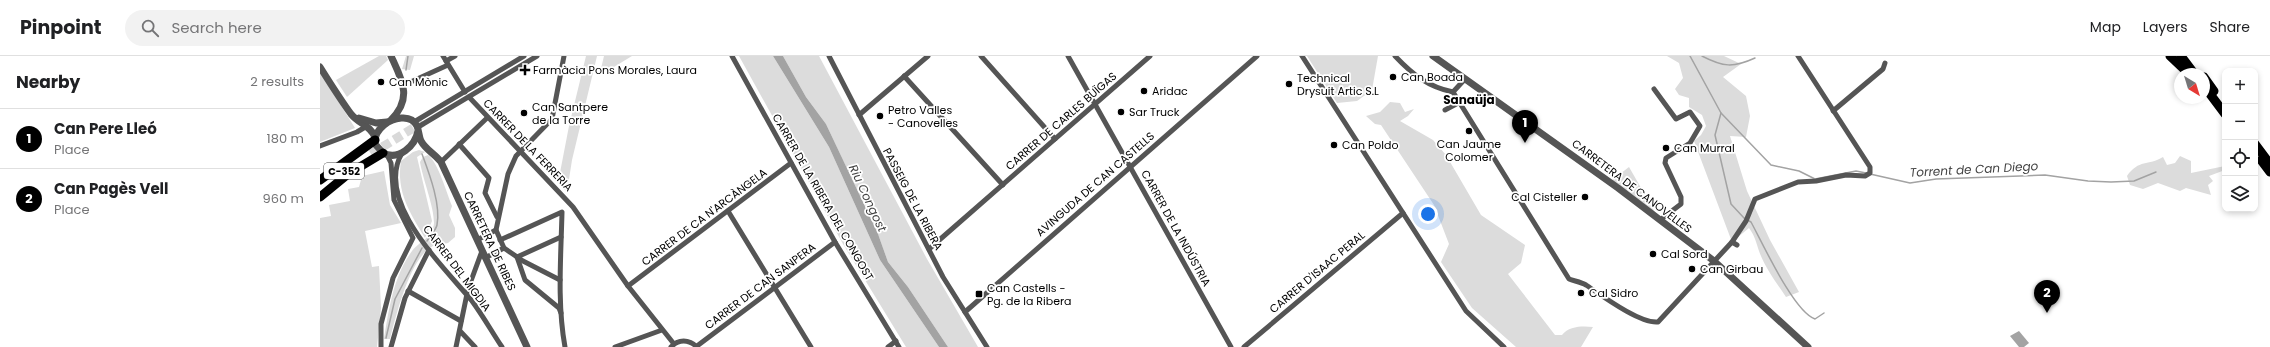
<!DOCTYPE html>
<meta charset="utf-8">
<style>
body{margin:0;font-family:Poppins,sans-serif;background:#f2f2f2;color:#202124}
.controls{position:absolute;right:12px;top:12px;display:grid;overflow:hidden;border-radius:8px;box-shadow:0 2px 6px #0003}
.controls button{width:36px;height:36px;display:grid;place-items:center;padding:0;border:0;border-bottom:1px solid #e0e0e0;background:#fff;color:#202124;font:20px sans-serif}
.compass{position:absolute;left:1854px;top:12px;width:36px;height:36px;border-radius:50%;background:#fff;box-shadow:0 2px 6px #0003;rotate:142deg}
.you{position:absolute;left:1108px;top:158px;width:14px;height:14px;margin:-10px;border:3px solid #fff;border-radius:50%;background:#1a73e8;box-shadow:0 0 0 6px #1a73e833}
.badge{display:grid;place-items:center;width:26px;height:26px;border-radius:50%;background:#000;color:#fff;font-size:13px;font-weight:700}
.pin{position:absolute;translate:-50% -33px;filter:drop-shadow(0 1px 2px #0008)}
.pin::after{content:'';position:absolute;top:21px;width:14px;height:12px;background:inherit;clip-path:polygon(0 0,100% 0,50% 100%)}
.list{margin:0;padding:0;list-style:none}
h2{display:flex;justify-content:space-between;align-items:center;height:52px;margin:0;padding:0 16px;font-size:17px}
h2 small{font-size:13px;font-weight:400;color:#757577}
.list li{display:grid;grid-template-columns:26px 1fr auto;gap:12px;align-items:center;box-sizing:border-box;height:60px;padding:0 16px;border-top:1px solid #e0e0e0}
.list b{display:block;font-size:15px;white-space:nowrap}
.list p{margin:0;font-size:13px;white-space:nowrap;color:#757577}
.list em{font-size:13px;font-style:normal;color:#757577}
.icon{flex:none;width:22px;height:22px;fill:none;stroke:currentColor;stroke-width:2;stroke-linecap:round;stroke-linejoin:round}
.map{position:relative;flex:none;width:1950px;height:291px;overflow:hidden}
header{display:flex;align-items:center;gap:24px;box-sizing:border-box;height:56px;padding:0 20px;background:#fff;border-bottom:1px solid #e0e0e0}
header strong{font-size:19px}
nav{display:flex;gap:22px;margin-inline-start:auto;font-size:14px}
.search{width:280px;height:36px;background:#f2f2f2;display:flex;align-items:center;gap:10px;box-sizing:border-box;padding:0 14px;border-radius:22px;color:#757577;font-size:15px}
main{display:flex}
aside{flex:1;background:#fff}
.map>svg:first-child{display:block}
.green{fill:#dcdcdc}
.water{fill:#a3a3a3}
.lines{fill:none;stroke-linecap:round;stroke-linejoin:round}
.stream{stroke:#a3a3a3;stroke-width:1.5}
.trunk-tunnel{stroke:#d9d9d9;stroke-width:9;stroke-dasharray:9 4.5;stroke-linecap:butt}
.minor{stroke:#555;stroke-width:5}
.tertiary{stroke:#555;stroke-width:7}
.trunk{stroke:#000;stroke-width:9}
.poi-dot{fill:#000;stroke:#fff;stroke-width:1.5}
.labels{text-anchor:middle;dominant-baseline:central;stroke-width:3.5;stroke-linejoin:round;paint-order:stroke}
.shield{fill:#fff;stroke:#4c4c4c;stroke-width:1}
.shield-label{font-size:10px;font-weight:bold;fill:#000}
.poi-label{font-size:11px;fill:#000;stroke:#fff;text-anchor:start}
.street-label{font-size:11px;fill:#000;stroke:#fff}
.neighbourhood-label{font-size:12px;font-weight:bold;fill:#000;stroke:#fff}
.water-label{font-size:12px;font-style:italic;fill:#444;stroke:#fff}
</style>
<header>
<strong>Pinpoint</strong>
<div class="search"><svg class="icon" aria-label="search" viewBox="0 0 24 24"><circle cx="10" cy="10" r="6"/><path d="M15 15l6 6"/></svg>Search here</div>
<nav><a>Map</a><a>Layers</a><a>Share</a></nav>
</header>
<main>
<aside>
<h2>Nearby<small>2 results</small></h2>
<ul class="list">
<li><span class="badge">1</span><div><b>Can Pere Lleó</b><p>Place</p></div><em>180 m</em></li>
<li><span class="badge">2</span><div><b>Can Pagès Vell</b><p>Place</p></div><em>960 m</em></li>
</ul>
</aside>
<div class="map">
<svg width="1950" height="291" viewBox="0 0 1950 291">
<rect width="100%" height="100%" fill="#fff"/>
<g class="green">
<path d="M59,0H66L68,4L27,41L16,24Z"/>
<path d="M86,0H94L90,14L82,13Z"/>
<path d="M266,0H277L252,104L247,136L238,127L249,70Z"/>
<path d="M284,0H312L284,17H280Z"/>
<path d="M419,0H453L509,91L560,204L619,291H586L523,188Z"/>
<path d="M463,0H499L607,203L658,291H628L588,231L568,206L559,181L506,68L486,41Z"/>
<path d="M987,0H1058L1052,34L1037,45L1017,47Z"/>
<path d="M1347,0H1404L1421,8L1403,21L1426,40L1430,60L1426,81L1410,80L1427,135L1450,184L1479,236L1466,241C1456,226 1445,212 1439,195C1436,186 1435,180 1429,172L1412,186L1374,85L1381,79L1386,70L1382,59L1369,51V42L1359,39L1355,33L1363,22L1359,7Z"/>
<path d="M0,16L35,72L0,86Z"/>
<path d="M1070,46L1080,47L1085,56L1094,53L1088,60L1080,65L1113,84L1126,99L1161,159L1205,189L1201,207L1188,218L1235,279H1242C1249,270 1262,270 1273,271L1261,291H1196L1152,252L1121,206L1129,188L1114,149L1061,69L1055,68L1046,60L1060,56Z"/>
<path d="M99,94L105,96L97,101L112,165L105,182C90,157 76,136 81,105L93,96Z"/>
<path d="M108,99C118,106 127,138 132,150L129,159L135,172V181L128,187C122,189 118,187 113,190C90,201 76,260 70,283H64C69,253 73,221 92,195C99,186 113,181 114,167C114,150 103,124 100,106L103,101Z"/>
<path d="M1860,100L1871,105V117L1905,110V114L1889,120L1893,125L1888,129L1891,139L1866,132L1860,135L1838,127L1823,133L1810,129L1807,120C1819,103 1828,110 1843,101L1847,109L1855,107Z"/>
<path d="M1309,111L1336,158L1291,125Z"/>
<path d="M64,115L70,149L81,167L45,175L52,211L59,210L61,252L57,291H0V162L11,160L9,149L30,145L28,133L39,131L42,120Z"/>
</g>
<g class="water">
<path d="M453,0H463L486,41L506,68L558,178L568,206L588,231L628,291H619L560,204L509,91Z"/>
<path d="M1699,275L1709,287L1704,291H1699L1690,280Z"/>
</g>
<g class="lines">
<g class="stream">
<path d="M1370,0L1401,57L1395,79L1411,148L1424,162L1431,166C1443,188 1474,256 1495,263L1504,257"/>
<path d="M1382,0C1403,11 1413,12 1435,2"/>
<path d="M86,14L88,0"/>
<path d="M1401,57L1451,109L1479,115L1495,123L1536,115L1546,117"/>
<path d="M102,98C109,117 121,148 117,169C116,174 110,180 107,185"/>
<path d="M1550,118L1590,127L1616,123L1725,119L1768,125L1791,126L1814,125L1836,116"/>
<path d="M66,282L75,243L102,192"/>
</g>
<path class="trunk-tunnel" d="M51,98L103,66"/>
<g class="minor">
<path d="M123,0L145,36"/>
<path d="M412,0L515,186L579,291"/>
<path d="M509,0L623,221L667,291"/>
<path d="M661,0L735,83"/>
<path d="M748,0L911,291"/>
<path d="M982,0L1146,255L1184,291"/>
<path d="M1075,0C1092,18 1108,31 1133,36"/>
<path d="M126,5L135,0"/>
<path d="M584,20L683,129"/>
<path d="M1145,23L1133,36L1249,223C1254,225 1261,226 1266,229C1281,239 1320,268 1338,266L1412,186L1417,189"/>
<path d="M84,29L128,9"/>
<path d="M1334,33L1356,63L1370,56L1380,70L1370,87L1346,102L1345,107L1361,141V148L1340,164"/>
<path d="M149,41L253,151L308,230L354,288"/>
<path d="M1125,54L1140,46"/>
<path d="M1513,55L1563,13L1565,7"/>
<path d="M539,59L608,0"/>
<path d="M94,66L204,0"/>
<path d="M98,71L217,0"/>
<path d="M139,88L169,122L165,137L177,161"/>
<path d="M0,90L37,76L47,70"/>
<path d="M82,97C54,145 124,211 152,245C163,260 172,276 182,291"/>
<path d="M121,106L167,62"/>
<path d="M408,155L491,291"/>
<path d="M157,184L176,174"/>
<path d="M180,184L242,156C241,200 237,247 245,291"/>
<path d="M1412,186L1426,165L1435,143L1478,126L1496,125L1526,119L1545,120L1550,117V111L1478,0"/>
<path d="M184,192L203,205L240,224"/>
<path d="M609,193L830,0"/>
<path d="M197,201L205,224L239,252L241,257"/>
<path d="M197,201L241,181"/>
<path d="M165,202L184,192L176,174L188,118L196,100L232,63L244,0"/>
<path d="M308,230L471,107"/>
<path d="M88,235L141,265"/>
<path d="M645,256L937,0"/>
<path d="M140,275L155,291"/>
<path d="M377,290L515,186"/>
<path d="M61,291V268L73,222L93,182L74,144L71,107L67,99"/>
<path d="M71,291L85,242L109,194"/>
<path d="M136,291L148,233L162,195"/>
<path d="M295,291L342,274"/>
<path d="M351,291C358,283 369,283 377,291"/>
<path d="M568,291L576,285"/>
<path d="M924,291L1083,157"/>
</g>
<g class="tertiary">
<path d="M1113,0L1298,132L1394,205L1488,291"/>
<path d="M0,11C10,27 20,43 31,58C39,68 50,69 55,81"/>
<path d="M39,62L56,67L67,66"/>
<path d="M71,64C93,42 82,24 71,0"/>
<path d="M98,75C95,90 79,105 63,97L55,88C54,80 58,74 64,69C72,62 91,57 97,70C99,75 99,81 101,85C106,94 115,98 121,106L207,291"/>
</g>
<g class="trunk">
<path d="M1850,0L1868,17H1874"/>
<path d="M1861,0L1873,16"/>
<path d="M1884,21L1894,35"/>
<path d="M1884,30L1905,58"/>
<path d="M1935,88L1950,108"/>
<path d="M1941,104L1950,116"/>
<path d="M0,124L55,84"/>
<path d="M0,141L28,118L63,97"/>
</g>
</g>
<g class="poi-dot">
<path d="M203 8h4v4h4v4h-4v4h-4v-4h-4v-4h4z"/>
<circle cx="1073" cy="21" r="4"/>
<circle cx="61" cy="26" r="4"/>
<circle cx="969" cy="28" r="4"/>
<circle cx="824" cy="35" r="4"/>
<circle cx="801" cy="56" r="4"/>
<circle cx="204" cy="57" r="4"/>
<circle cx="560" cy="60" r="4"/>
<circle cx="1149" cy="75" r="4"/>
<circle cx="1014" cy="89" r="4"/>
<circle cx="1346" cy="92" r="4"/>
<circle cx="1265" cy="141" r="4"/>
<circle cx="1333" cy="198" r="4"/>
<circle cx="1372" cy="213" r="4"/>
<circle cx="1261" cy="237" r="4"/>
<rect x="655" y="234" width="8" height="8" rx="2"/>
</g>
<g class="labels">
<rect class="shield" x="4" y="107" width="40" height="16" rx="3"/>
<g class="shield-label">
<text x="24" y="115">C-352</text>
</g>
<g class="poi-label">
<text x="213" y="14">Farmàcia Pons Morales, Laura</text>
<text x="1081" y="21">Can Boada</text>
<text x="977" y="22">Technical<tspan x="977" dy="13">Drysuit Artic S.L</tspan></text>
<text x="69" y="26">Can Mònic</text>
<text x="832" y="35">Aridac</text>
<text x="212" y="51">Can Santpere<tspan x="212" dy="13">de la Torre</tspan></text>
<text x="568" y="54">Petro Valles<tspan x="568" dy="13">- Canovelles</tspan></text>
<text x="809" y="56">Sar Truck</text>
<text x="1149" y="88" text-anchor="middle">Can Jaume<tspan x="1149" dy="13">Colomer</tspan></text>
<text x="1022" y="89">Can Poldo</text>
<text x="1354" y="92">Can Murral</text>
<text x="1257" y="141" text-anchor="end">Cal Cisteller</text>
<text x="1341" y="198">Cal Sord</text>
<text x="1380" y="213">Can Girbau</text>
<text x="667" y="232">Can Castells -<tspan x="667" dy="13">Pg. de la Ribera</tspan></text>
<text x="1269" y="237">Cal Sidro</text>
</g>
<g class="street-label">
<text transform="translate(741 65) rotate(-41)">CARRER DE CARLES BUÏGAS</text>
<text transform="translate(208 89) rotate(46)">CARRER DE LA FERRERIA</text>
<text transform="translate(775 128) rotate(-41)">AVINGUDA DE CAN CASTELLS</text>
<text transform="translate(1312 130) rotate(37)">CARRETERA DE CANOVELLES</text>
<text transform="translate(503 141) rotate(60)">CARRER DE LA RIBERA DEL CONGOST</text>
<text transform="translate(593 143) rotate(62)">PASSEIG DE LA RIBERA</text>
<text transform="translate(384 161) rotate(-37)">CARRER DE CA N'ARCÀNGELA</text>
<text transform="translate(856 172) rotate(61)">CARRER DE LA INDÚSTRIA</text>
<text transform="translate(170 185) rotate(65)">CARRETERA DE RIBES</text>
<text transform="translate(137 212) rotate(53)">CARRER DEL MIGDIA</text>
<text transform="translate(997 216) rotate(-40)">CARRER D'ISAAC PERAL</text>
<text transform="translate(440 230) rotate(-37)">CARRER DE CAN SANPERA</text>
</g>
<g class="neighbourhood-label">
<text x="1149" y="43">Sanaüja</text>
</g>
<g class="water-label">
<text transform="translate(1654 113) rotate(-3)">Torrent de Can Diego</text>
<text transform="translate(548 142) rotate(65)">Riu Congost</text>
</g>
</g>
</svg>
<div class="controls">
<button>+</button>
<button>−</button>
<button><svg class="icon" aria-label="locate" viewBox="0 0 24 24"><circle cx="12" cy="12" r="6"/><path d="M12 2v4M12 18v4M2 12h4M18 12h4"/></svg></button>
<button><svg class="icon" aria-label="layers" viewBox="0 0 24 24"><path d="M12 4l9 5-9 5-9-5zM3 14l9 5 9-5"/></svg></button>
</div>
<svg class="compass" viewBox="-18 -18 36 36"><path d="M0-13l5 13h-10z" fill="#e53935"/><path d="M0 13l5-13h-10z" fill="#757577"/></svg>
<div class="you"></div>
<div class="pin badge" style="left:1205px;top:87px">1</div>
<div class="pin badge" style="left:1727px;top:257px">2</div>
</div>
</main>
